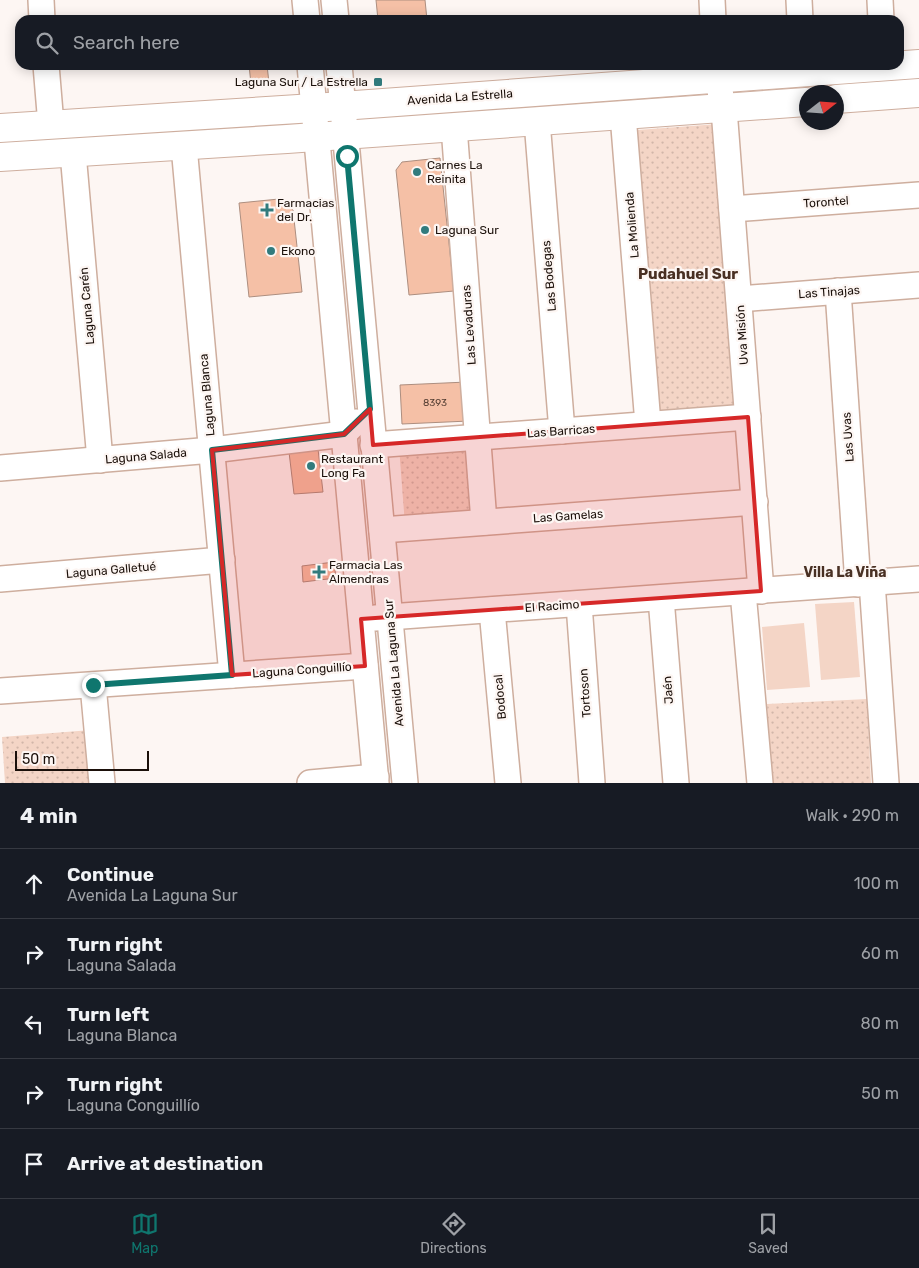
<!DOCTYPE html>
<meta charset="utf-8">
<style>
body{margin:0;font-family:Rubik,sans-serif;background:#242831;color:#f1f3f6}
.compass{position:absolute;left:799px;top:85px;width:45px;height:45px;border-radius:50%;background:#171b24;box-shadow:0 2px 12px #0003;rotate:73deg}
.scale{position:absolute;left:15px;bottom:12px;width:134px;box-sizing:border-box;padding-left:5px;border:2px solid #1b100a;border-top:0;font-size:14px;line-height:18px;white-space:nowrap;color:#1b100a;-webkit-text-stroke:4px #fdf6f3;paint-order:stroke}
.stop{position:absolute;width:15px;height:15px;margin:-11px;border:4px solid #0f766e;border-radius:50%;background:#fff}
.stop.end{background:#0f766e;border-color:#fff;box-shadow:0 1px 5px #0008}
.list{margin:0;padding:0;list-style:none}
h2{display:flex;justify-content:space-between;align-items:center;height:65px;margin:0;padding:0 20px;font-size:21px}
h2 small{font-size:16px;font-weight:400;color:#9ea1a6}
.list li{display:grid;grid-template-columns:32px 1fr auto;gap:15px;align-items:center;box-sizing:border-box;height:70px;padding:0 20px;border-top:1px solid #363941}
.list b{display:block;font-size:19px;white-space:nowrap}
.list p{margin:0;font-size:16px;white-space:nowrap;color:#9ea1a6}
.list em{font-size:16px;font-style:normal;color:#9ea1a6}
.icon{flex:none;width:28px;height:28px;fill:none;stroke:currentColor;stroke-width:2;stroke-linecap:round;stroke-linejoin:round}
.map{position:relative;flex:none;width:919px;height:783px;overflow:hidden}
.search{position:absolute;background:#171b24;box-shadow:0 2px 12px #0003;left:15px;right:15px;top:15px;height:55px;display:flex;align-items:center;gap:12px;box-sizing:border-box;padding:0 18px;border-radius:15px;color:#9ea1a6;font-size:19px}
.sheet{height:415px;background:#171b24}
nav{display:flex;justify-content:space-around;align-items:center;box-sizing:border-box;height:70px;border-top:1px solid #363941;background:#171b24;font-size:14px;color:#9ea1a6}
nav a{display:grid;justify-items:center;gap:2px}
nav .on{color:#0f766e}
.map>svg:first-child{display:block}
.grass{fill:url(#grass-dots)}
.garden{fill:#f4d5c6}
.building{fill:#f5c0a6;stroke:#ad8e7f}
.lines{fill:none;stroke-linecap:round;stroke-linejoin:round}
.minor-casing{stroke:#ceae9e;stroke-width:28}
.major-casing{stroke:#ceae9e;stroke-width:30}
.minor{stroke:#fff;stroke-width:25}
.major{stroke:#fff;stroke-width:28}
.route{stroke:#0f766e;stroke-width:6}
.marked{fill:#d62828;fill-opacity:0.2;stroke:#d62828;stroke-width:4;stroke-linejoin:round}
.poi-dot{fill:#327b7d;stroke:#fdf6f3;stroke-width:2}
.labels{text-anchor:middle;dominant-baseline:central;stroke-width:4.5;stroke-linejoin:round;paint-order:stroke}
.number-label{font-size:10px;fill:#523c31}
.poi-label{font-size:12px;fill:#1b100a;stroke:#fdf6f3;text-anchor:start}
.street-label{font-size:12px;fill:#1b100a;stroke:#fdf6f3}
.neighbourhood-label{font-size:14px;font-weight:bold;fill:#493023;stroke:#fdf6f3}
.quarter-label{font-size:15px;font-weight:bold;fill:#493023;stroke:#fdf6f3}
</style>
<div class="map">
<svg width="919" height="783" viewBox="0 0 919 783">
<defs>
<pattern id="grass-dots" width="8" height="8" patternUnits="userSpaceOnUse" patternTransform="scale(1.25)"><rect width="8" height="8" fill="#f4d5c6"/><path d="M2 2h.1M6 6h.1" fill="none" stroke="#d1b6a9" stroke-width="1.8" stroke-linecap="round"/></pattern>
</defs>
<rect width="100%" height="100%" fill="#fdf6f3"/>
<g class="grass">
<path d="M718,124L740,406L659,412L637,130Z"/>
<path d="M473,441L479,516L405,525L399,447Z"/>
<path d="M867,699L871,783H771L767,704Z"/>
<path d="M91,730L94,783H5L2,737Z"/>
</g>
<g class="garden">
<path d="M854,602L860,677L821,680L815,604Z"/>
<path d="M804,623L810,687L767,690L762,627Z"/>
</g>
<g class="building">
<path d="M376,0H425L427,20H378Z"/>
<path d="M249,65H267L269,83L251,84Z"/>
<path d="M440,158L454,291L409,295L396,170L402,162Z"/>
<path d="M279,199L293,210L302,292L249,297L239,203Z"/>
<path d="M467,382L469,421L402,424L400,385Z"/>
<path d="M318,449L323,492L294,494L289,452Z"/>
<path d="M334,562L336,578L303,582L302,566Z"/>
</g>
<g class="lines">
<defs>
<g id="minor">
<path d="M41,0L42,20"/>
<path d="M305,0L307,20"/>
<path d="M334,0L336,20"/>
<path d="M712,0L713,20"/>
<path d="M799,0L800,20"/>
<path d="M880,0L881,20"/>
<path d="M46,65L51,125"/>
<path d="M310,65L376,783"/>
<path d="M339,65L405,783"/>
<path d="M716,65L725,122L761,591"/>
<path d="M623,115L648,424"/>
<path d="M537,121L562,431"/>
<path d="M454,127L484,522"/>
<path d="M184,146L232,675"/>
<path d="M73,153L100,460"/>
<path d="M732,209L919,195"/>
<path d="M838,291L858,584"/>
<path d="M739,299L919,285"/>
<path d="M373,445L748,417"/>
<path d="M0,468L212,450L344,434L356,422"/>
<path d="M382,530L755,502"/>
<path d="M0,579L222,560"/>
<path d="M872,582L886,783"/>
<path d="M743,592L760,783"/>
<path d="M661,598L676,783"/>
<path d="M579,604L592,783"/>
<path d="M492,610L508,783"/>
<path d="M375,618L919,579"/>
<path d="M93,685L102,783"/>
<path d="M0,691L365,666"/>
<path d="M310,783L376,777"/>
</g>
<g id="major">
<path d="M836,99L919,93"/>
<path d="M0,128L314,108L919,64"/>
<path d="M0,157L287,139L806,102"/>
</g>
</defs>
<use href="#minor" class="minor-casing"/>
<use href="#major" class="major-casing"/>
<use href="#minor" class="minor"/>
<use href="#major" class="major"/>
</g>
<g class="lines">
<path class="route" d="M93,685L232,675L212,450L344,434L370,409L347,156"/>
</g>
<path class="marked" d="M370,409L373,445L748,417L761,591L361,619L365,666L232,675L212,450L344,434Z"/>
<g class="poi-dot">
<rect x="373" y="77" width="10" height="10" rx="2.5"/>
<circle cx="417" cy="172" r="5"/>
<path d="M264.5 202.5h5v5h5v5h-5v5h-5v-5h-5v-5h5z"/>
<circle cx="425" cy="230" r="5"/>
<circle cx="271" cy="251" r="5"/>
<circle cx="311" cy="466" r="5"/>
<path d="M316.5 564.5h5v5h5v5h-5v5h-5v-5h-5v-5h5z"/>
</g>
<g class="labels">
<g class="number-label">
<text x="435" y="403">8393</text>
</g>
<g class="poi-label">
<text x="368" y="82" text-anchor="end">Laguna Sur / La Estrella</text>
<text x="427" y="165">Carnes La<tspan x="427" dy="14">Reinita</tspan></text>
<text x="277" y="203">Farmacias<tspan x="277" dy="14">del Dr.</tspan></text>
<text x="435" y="230">Laguna Sur</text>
<text x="281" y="251">Ekono</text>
<text x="321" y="459">Restaurant<tspan x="321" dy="14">Long Fa</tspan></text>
<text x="329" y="565">Farmacia Las<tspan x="329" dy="14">Almendras</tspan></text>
</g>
<g class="street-label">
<text transform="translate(460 97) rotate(-4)">Avenida La Estrella</text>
<text transform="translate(826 202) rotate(-4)">Torontel</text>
<text transform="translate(632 225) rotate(-95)">La Molienda</text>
<text transform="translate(549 276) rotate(-95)">Las Bodegas</text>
<text transform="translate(829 292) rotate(-4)">Las Tinajas</text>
<text transform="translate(87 306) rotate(-95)">Laguna Carén</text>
<text transform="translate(469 325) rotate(-94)">Las Levaduras</text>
<text transform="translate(742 335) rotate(-94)">Uva Misión</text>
<text transform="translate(207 395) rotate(-95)">Laguna Blanca</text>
<text transform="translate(561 431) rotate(-4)">Las Barricas</text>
<text transform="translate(848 437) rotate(-94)">Las Uvas</text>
<text transform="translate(146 456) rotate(-5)">Laguna Salada</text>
<text transform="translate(568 516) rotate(-4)">Las Gamelas</text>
<text transform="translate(111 570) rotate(-5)">Laguna Galletué</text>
<text transform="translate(552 606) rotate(-4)">El Racimo</text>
<text transform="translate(394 663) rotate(-95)">Avenida La Laguna Sur</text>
<text transform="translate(302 670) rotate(-4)">Laguna Conguillío</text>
<text transform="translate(668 690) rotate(-94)">Jaén</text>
<text transform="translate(585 693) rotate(-94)">Tortoson</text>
<text transform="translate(500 697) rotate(-95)">Bodocal</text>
</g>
<g class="neighbourhood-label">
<text x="845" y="572">Villa La Viña</text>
</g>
<g class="quarter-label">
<text x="688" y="274">Pudahuel Sur</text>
</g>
</g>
</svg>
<svg class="compass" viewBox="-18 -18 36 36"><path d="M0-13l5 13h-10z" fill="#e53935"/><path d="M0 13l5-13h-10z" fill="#9ea1a6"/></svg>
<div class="scale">50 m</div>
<div class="stop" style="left:347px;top:156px"></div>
<div class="stop end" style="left:93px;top:685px"></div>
<div class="search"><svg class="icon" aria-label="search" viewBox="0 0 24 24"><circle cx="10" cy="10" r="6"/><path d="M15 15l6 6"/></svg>Search here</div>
</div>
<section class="sheet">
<h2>4 min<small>Walk · 290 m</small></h2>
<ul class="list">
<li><svg class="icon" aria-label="ahead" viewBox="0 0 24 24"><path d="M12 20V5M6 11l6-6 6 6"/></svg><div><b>Continue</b><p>Avenida La Laguna Sur</p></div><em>100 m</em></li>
<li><svg class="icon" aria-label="right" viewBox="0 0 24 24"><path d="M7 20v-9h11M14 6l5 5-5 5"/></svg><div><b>Turn right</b><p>Laguna Salada</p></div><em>60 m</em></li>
<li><svg class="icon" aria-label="left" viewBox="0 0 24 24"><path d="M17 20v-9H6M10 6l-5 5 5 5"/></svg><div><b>Turn left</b><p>Laguna Blanca</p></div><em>80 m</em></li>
<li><svg class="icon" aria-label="right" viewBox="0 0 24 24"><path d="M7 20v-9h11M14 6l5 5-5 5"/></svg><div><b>Turn right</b><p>Laguna Conguillío</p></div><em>50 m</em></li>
<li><svg class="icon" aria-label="arrive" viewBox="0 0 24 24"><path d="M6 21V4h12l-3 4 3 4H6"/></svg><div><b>Arrive at destination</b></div></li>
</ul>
</section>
<nav>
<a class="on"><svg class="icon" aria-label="map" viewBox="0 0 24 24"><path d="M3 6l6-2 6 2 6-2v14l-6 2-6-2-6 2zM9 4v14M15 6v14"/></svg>Map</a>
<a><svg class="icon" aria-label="directions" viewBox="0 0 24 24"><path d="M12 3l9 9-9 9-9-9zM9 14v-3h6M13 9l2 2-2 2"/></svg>Directions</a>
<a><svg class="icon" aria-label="saved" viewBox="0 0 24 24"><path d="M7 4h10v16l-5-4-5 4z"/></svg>Saved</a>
</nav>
